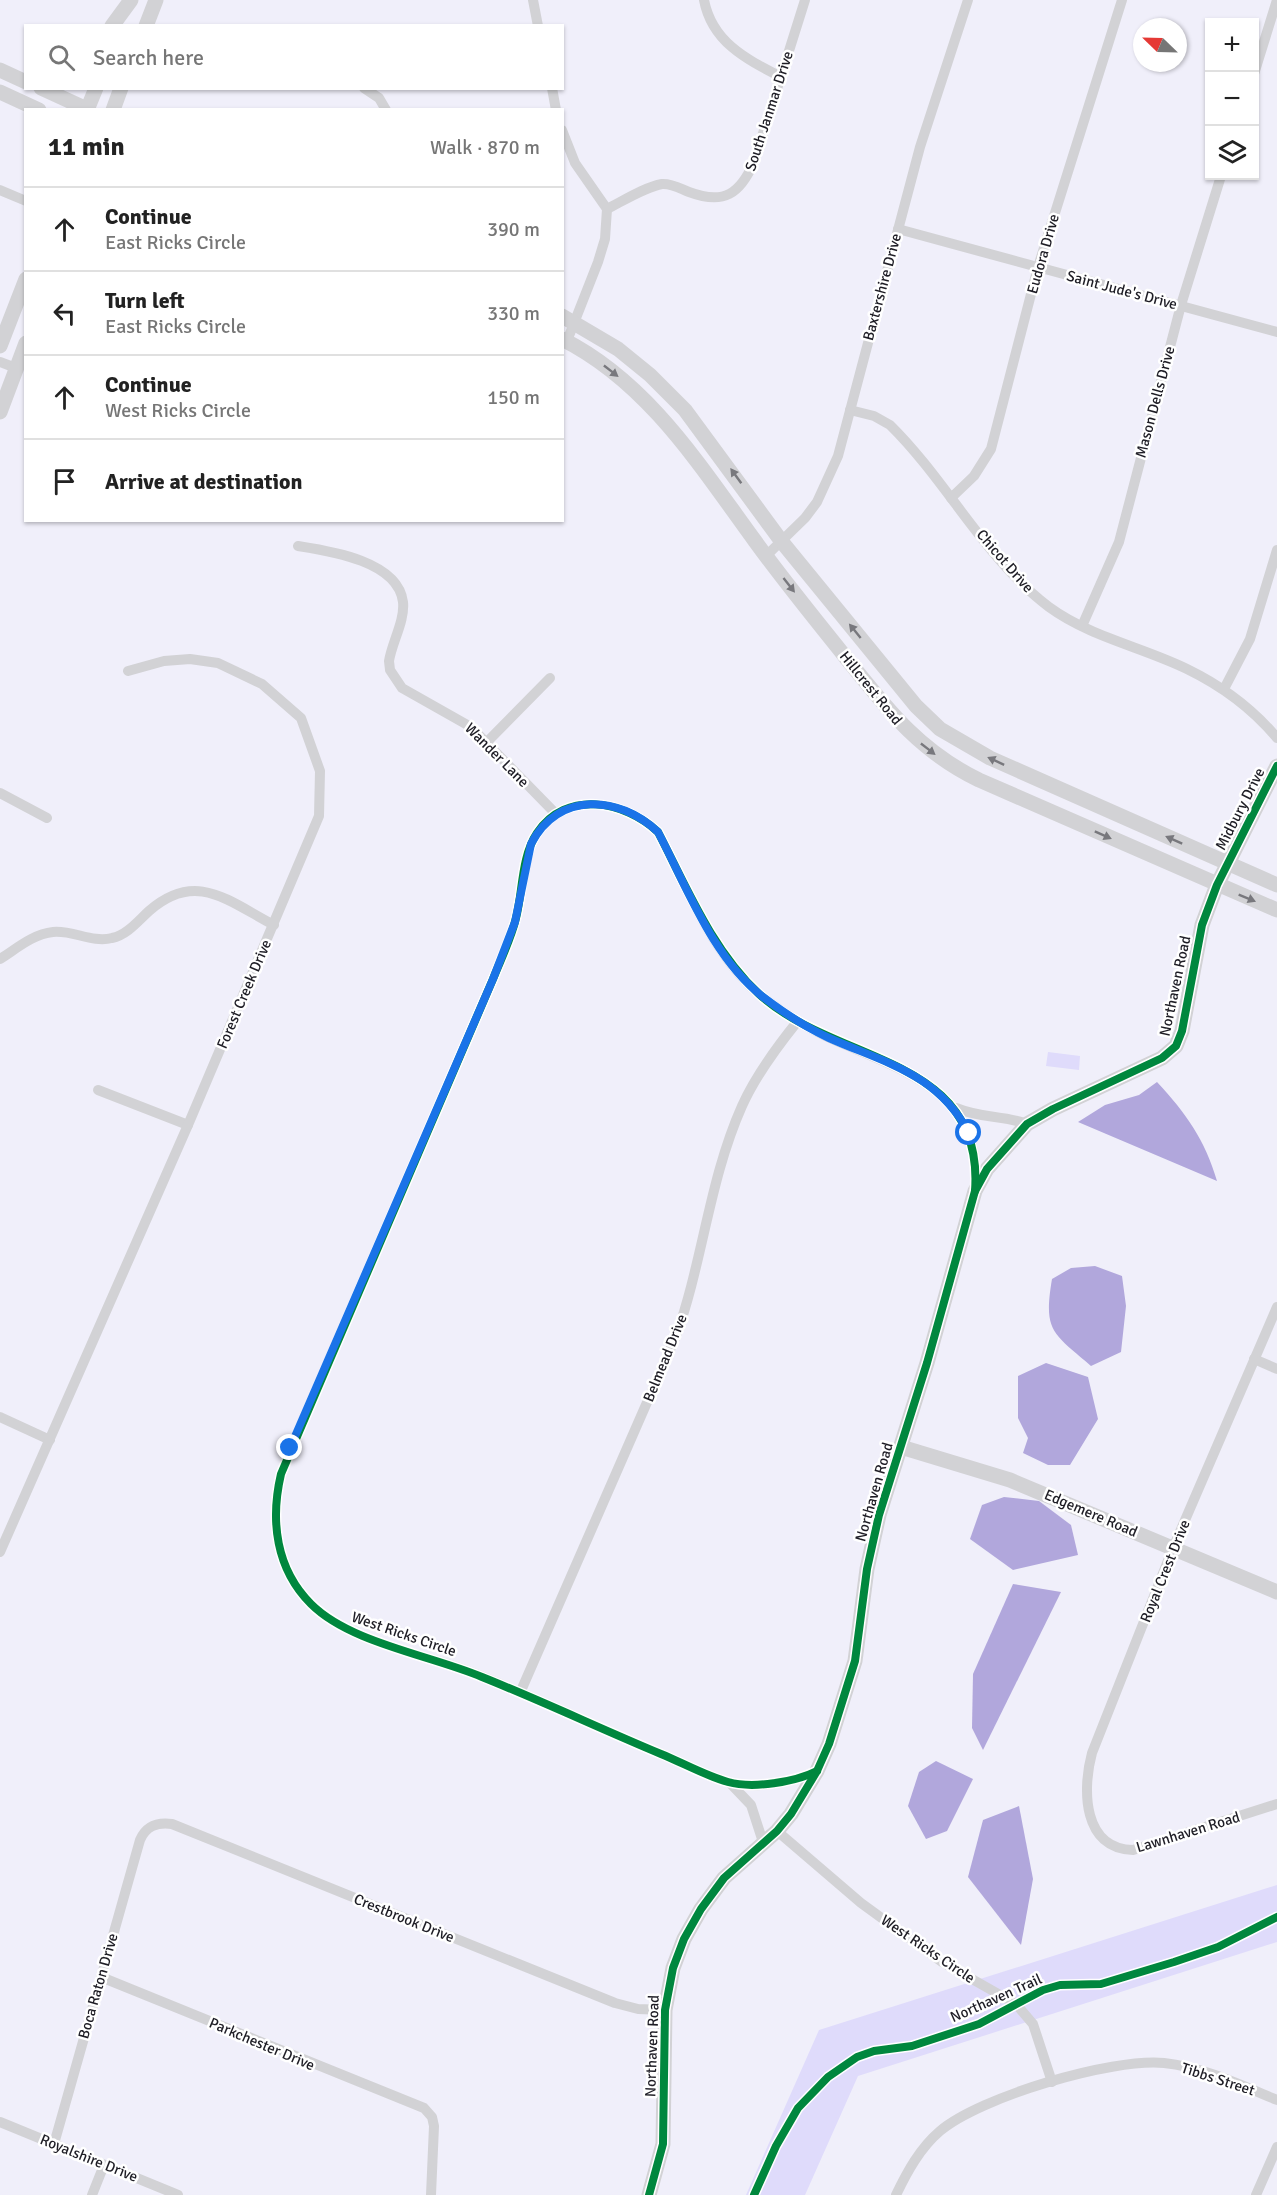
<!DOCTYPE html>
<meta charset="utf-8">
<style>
body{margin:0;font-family:Signika,sans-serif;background:#f6f6f6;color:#222}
.controls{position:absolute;right:18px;top:18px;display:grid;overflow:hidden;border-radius:0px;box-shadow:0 2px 4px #0004}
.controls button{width:54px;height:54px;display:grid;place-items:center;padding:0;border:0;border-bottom:2px solid #e0e0e0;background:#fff;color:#222;font:30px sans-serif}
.compass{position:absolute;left:1133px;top:18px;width:54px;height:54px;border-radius:50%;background:#fff;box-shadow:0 2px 4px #0004;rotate:293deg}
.stop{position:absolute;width:18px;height:18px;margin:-14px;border:4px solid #1a73e8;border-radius:50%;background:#fff}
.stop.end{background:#1a73e8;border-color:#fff;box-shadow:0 2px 6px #0008}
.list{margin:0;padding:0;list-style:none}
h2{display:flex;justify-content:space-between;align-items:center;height:78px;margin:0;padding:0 24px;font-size:26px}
h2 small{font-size:20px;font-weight:400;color:#767676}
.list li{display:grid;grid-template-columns:39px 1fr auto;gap:18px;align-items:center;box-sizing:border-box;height:84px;padding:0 24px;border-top:2px solid #e0e0e0}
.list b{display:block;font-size:22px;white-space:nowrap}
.list p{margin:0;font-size:20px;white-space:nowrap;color:#767676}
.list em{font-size:20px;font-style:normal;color:#767676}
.icon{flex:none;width:33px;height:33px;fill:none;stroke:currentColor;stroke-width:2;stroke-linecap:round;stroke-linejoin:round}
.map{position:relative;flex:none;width:1277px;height:2195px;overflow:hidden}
.search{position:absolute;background:#fff;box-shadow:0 2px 4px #0004;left:24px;top:24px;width:540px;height:66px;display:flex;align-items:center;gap:15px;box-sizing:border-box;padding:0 21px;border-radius:0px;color:#767676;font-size:22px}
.panel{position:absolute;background:#fff;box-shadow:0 2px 4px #0004;left:24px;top:108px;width:540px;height:414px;border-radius:0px}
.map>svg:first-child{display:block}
.green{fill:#dfdbfb}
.water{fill:#b1a7dc}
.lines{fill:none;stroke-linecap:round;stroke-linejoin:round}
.street{stroke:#d2d2d5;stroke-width:10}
.secondary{stroke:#d2d2d5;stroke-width:15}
.cycleway-casing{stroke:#fff;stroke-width:11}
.cycleway{stroke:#00873e;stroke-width:8}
.oneway{fill:#78787d}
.route{stroke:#1a73e8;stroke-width:8}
.labels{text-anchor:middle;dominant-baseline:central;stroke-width:5;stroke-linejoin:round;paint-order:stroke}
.street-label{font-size:15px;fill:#1e1d25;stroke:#fff}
</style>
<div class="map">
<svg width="1277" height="2195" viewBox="0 0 1277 2195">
<rect width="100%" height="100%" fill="#f0effa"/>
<g class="green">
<path d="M1048,1052L1080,1056L1079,1070L1046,1066Z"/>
<path d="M1277,1885V1942L858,2076L805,2195H746L819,2030Z"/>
</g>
<g class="water">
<path d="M1157,1082C1186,1113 1205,1140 1217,1181L1078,1122L1105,1105L1139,1095Z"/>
<path d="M1095,1266L1122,1276L1126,1306L1121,1352L1091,1366C1053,1333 1043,1332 1052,1279L1071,1268Z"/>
<path d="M1046,1363L1088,1377L1098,1419L1070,1465H1048L1023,1453L1028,1438L1018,1418V1376Z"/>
<path d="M1004,1497L1039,1501L1071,1525L1078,1555L1013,1570L970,1539L982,1505Z"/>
<path d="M1013,1584L1061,1592L983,1750L972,1728L973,1674Z"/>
<path d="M936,1761L973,1779L947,1831L926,1839L908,1806L919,1772Z"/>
<path d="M1019,1806L1033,1879L1021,1945L968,1877L983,1820Z"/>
</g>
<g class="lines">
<g class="street">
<path d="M533,0L538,26"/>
<path d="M704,0C712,42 746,59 781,77"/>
<path d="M1254,74L1277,0"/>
<path d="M364,88L379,98L386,110"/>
<path d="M552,88L556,110"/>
<path d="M562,130L575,163L607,209L605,239L598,262L567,341"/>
<path d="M0,190L26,201"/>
<path d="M607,209C623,201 645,187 662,184C671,183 681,189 689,192C724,205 740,194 754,162L805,0"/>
<path d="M898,229L1277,332"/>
<path d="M0,362L16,368"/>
<path d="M850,410L874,416L890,425C947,481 985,559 1049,607C1090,637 1142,647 1187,669C1222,686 1252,708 1277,738"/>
<path d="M951,498L974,476L991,449L1038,267L1122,0"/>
<path d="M298,546C330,551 398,561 403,602C405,621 392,642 389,661L390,670L402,688L471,727L556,814"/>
<path d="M766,556L805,518L817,502L838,456L920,147L968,0"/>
<path d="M1082,626L1119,542L1181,305L1221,176"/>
<path d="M1224,689L1250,639L1277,550"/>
<path d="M486,743L550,678"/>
<path d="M0,793L47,818"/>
<path d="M0,959C16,949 33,934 53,932C73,930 92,943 112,938C127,935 138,921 149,911C196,870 228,901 274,925"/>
<path d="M98,1090L188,1125"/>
<path d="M956,1108C983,1119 1003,1115 1027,1124"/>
<path d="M1277,1307L1173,1548L1092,1753C1082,1790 1083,1849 1133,1850L1277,1804"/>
<path d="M1254,1359L1277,1369"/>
<path d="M0,1417L50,1440"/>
<path d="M0,1552L188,1125L319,816L320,771L301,718L262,684L218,663L190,659L164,661L128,671"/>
<path d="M520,1693L676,1336C703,1261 709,1180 742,1106C756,1075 776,1048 797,1022"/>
<path d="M817,1771C795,1782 752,1790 728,1782C705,1775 683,1763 661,1754C598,1727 536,1698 473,1673C422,1653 350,1643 311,1604C276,1569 270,1521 281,1474L493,979C501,959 511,939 516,918C523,891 521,857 537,833C566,789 625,801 658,832C687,887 712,954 761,996C785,1015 811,1030 839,1042C909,1072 982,1095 975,1187"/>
<path d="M730,1783L751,1805L763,1842"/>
<path d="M777,1831L861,1903L942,1962L1016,2004L1033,2024L1052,2082"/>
<path d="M101,1977L424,2108L432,2117L434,2126L431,2195"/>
<path d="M0,2122L178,2195"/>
<path d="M54,2144L140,1840C146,1826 157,1822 172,1824L615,2003L638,2009L665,2010"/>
<path d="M92,2195L104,2165"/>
<path d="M896,2195C907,2172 920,2148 940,2131C980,2097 1111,2058 1164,2063C1203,2067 1241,2085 1277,2100"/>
<path d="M1256,2195L1277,2147"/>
</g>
<g class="secondary">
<path d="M112,26L131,0"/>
<path d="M146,26L156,0"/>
<path d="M0,70L26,82"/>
<path d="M41,88L89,110"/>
<path d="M0,92L39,110"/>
<path d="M87,110L96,88"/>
<path d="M113,110L121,88"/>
<path d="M562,316L618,349L650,375L685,410L782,542L916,706L940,729L990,758L1277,885"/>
<path d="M562,339C648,382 700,466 755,541C784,581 816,620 847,659C888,710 919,751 979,780L1277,910"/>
<path d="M0,346L26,279"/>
<path d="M0,412L26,343"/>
<path d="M901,1447L1010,1480L1277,1592"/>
<path d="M649,2195L663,2144L665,2010L673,1968L684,1939L701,1909L724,1878L777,1831L791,1814L817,1771L829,1744L855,1661L867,1569L879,1515L927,1363L975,1191L987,1169L1027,1124L1053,1109L1162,1058L1176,1046L1182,1031L1202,925L1217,885L1277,766"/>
</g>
<defs>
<g id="cycleway">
<path d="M817,1771C795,1782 753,1789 728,1782C706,1776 683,1763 661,1754C601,1729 542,1701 482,1677C430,1655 350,1643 311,1604C276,1569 270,1521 281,1474L493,979C501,959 511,939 516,918C523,891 521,857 537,833C566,789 625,801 658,832C687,888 712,950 759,994C836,1065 985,1054 975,1191"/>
<path d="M649,2195L663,2144L665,2010L673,1968L684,1939L701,1909L724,1878L777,1831L791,1814L817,1771L829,1744L855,1661L867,1569L879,1515L927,1363L975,1191L987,1169L1027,1124L1053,1109L1162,1058L1176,1046L1182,1031L1202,925L1217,885L1277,766"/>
<path d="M754,2195L776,2146L798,2108L828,2077L857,2057L874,2051L912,2046L979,2024L1043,1990L1060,1985L1101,1984L1174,1962L1218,1947L1277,1917"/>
</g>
</defs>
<use href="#cycleway" class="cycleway-casing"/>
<use href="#cycleway" class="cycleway"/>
</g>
<defs><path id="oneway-solid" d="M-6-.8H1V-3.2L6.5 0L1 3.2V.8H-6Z" transform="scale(1.5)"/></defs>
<g class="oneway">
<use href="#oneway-solid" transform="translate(611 371) rotate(38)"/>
<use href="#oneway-solid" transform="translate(736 476) rotate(-126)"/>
<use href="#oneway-solid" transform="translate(789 585) rotate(52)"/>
<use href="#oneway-solid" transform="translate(855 631) rotate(-129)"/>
<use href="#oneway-solid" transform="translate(928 749) rotate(38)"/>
<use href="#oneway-solid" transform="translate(996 761) rotate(-155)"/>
<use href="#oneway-solid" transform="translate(1103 835) rotate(24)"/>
<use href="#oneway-solid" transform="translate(1174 840) rotate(-156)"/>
<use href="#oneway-solid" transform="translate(1247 898) rotate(22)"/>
</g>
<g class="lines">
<path class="route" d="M290,1448L493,979L515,922L531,844C558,791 619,795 658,832C687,887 712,957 763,997C784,1013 805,1027 829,1038C885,1063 937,1073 969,1133"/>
</g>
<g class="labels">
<g class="street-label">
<text transform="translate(769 111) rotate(-72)">South Janmar Drive</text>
<text transform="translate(1043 254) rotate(-74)">Eudora Drive</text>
<text transform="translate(882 287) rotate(-75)">Baxtershire Drive</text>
<text transform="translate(1122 290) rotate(15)">Saint Jude's Drive</text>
<text transform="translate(1155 402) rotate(-75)">Mason Dells Drive</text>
<text transform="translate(1005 561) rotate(49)">Chicot Drive</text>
<text transform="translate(871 688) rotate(51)">Hillcrest Road</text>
<text transform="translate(497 755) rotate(45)">Wander Lane</text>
<text transform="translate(1240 809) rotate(-63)">Midbury Drive</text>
<text transform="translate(1175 986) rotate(-78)">Northaven Road</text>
<text transform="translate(244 994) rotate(-67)">Forest Creek Drive</text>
<text transform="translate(665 1358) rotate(-68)">Belmead Drive</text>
<text transform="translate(874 1492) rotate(-74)">Northaven Road</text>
<text transform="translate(1091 1513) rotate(23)">Edgemere Road</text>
<text transform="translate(1165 1571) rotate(-68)">Royal Crest Drive</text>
<text transform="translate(404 1634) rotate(19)">West Ricks Circle</text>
<text transform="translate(1188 1832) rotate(-17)">Lawnhaven Road</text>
<text transform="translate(404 1918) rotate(22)">Crestbrook Drive</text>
<text transform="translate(928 1949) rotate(34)">West Ricks Circle</text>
<text transform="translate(98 1986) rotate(-74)">Boca Raton Drive</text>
<text transform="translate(996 1998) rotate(-24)">Northaven Trail</text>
<text transform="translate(262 2044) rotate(23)">Parkchester Drive</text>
<text transform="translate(652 2046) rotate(-88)">Northaven Road</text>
<text transform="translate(1218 2079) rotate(18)">Tibbs Street</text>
<text transform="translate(89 2158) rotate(22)">Royalshire Drive</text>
</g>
</g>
</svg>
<div class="controls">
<button>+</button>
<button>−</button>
<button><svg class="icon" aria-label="layers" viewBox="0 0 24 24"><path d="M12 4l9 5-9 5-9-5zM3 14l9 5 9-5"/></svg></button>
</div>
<svg class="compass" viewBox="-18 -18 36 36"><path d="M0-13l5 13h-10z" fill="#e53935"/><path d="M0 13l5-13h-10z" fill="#767676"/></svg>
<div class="stop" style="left:969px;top:1133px"></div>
<div class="stop end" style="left:290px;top:1448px"></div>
<div class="search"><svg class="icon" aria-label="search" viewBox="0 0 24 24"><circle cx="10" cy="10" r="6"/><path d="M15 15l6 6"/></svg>Search here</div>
<section class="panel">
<h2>11 min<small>Walk · 870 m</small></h2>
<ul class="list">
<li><svg class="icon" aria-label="ahead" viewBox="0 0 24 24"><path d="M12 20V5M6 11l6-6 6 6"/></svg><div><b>Continue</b><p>East Ricks Circle</p></div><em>390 m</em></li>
<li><svg class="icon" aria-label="left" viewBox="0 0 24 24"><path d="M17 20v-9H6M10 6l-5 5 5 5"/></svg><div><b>Turn left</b><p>East Ricks Circle</p></div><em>330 m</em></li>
<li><svg class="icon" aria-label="ahead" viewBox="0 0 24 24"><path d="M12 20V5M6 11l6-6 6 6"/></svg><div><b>Continue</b><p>West Ricks Circle</p></div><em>150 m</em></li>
<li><svg class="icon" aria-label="arrive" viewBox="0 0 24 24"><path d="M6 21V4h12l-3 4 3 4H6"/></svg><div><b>Arrive at destination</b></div></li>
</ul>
</section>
</div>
